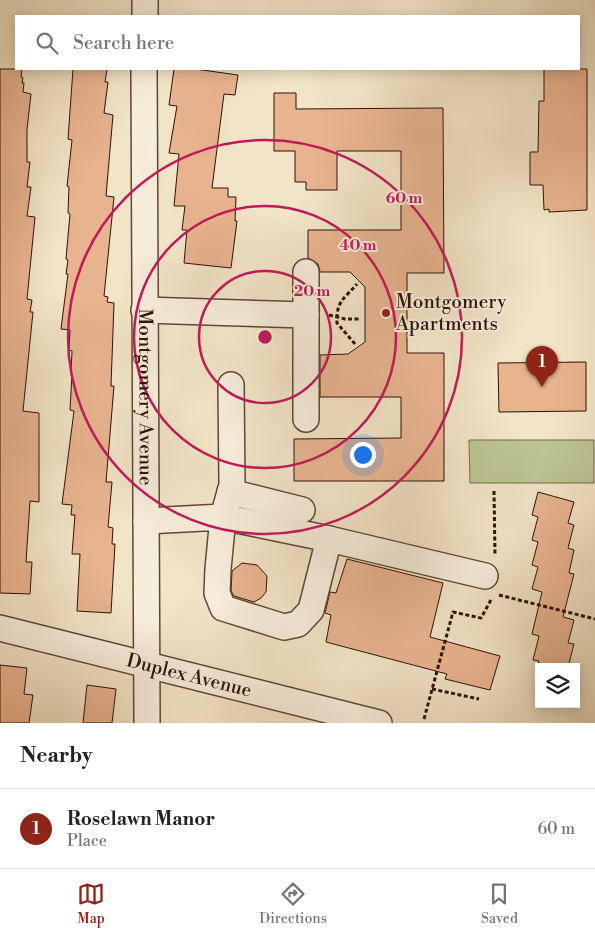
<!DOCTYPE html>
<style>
body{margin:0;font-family:"Libre Bodoni",serif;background:#f2f2f2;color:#222}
.controls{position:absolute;right:15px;bottom:15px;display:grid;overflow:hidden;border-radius:0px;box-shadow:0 2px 12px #0003}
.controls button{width:45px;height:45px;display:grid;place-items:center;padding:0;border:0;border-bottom:1px solid #e0e0e0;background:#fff;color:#222;font:25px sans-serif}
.you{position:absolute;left:362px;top:454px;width:18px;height:18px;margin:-12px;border:4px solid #fff;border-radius:50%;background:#1a73e8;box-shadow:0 0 0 8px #1a73e833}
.badge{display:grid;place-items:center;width:32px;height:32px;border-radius:50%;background:#8f2418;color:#fff;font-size:16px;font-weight:700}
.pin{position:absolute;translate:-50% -41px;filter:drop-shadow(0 1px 2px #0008)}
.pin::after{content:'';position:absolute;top:26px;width:18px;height:15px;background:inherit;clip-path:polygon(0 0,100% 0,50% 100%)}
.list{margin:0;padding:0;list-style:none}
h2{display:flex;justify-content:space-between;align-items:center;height:65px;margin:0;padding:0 20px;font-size:21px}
h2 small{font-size:16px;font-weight:400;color:#767676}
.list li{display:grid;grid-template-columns:32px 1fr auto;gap:15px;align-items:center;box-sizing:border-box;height:80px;padding:0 20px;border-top:1px solid #e0e0e0}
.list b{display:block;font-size:19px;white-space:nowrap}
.list p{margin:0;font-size:16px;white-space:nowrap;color:#767676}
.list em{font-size:16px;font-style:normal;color:#767676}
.icon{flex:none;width:28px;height:28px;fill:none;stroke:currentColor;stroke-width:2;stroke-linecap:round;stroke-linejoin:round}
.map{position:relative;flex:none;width:595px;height:723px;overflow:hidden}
.search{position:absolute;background:#fff;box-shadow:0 2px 12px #0003;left:15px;right:15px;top:15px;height:55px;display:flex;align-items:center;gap:12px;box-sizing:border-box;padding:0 18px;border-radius:0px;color:#767676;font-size:19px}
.sheet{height:145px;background:#fff}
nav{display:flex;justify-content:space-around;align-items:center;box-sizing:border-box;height:70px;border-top:1px solid #e0e0e0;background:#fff;font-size:14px;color:#767676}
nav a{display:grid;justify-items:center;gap:2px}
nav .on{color:#8f2418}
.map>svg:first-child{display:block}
.pitch{fill:#bcc494;stroke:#766a4c}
.building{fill:#e8b490;stroke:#2f1105}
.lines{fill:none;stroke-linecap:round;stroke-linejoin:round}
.minor-casing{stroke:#604636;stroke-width:28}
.path{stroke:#2f1105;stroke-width:3;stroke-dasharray:4 2.5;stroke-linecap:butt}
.minor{stroke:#f7eddb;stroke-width:25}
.ring{fill:none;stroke:#c2185b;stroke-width:2.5}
.poi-dot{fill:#8f2418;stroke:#f7eddb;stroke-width:2}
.labels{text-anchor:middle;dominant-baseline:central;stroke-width:4;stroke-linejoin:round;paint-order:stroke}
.poi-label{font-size:19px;fill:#2f1105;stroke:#f7eddb;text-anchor:start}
.street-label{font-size:19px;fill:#2f1105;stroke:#f7eddb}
.centre{fill:#c2185b;stroke:#f7eddb;stroke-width:2.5}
.ring-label{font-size:15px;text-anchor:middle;font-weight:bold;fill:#c2185b;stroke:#f7eddb;stroke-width:4;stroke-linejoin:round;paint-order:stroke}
</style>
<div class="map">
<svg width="595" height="723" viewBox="0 0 595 723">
<rect width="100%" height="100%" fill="#f2e4c7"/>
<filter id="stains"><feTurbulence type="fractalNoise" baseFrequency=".004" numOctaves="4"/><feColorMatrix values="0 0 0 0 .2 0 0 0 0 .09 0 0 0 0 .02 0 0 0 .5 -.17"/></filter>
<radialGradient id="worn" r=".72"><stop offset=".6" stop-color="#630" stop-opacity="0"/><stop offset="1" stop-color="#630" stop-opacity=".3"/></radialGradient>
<path class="pitch" d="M469,440H594V483H470Z"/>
<g class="building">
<path d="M0,69H22L21,77L23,78L22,83H24L23,92L31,94L27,129V162H30L27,187H31L27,216L35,217L27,299L32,300L30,312H33L23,411L39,413V502L30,501L26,562H32L30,594L0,593Z"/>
<path d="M73,69H107L105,82H108L104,113L113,115L106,196L114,197L104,296L108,297L107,302L114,303L111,386H114L106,482H112L108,527L113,528L112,544H115L111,613L77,611L80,554H72L75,515H71L72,505L62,504L74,411L70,410L72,374L71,373L72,351L69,350L70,330L61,329L68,274H66L68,260L66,259L70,214L68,213L69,187L67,186L72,140L68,139Z"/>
<path d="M174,69H195L238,75L235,95L224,94L212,188H228V197H236L235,221H237L231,268L184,263L187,230H182L185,206H174L179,154L169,153L177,106L169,105Z"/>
<path d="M544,69H587V210L549,212V209L544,210L543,185H530V152H538L539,101H544Z"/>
<path d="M274,93H296V109L443,108L444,273H407V353H444V481H294V439L401,438V397H320V355L348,354L365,342V287L350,272H320L318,264L308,258V230H401V151H337V190H306V182H295V151H274Z"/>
<path d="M586,362V411L499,412L498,363Z"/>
<path d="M538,492L574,502L568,523L574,525L568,548L574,550L569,573L574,574L563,617L574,620L568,643L574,644L568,667H537L539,661L533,660L539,636L532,634L542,592L532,589L538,567L532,565L538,542L532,540L538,517L532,515Z"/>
<path d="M347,559L443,583L430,637L500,656L490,690L445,679L447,674L326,642L331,615L325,613L330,592L336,593Z"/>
<path d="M242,563L257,565L267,576L266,592L261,598L254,602L234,596L231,591L232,571Z"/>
<path d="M0,665L27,668L24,694L33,695L29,723H0Z"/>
<path d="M87,685L116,689L112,723H83Z"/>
</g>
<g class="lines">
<defs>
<g id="minor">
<path d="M145,16V0"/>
<path id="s1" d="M144,69L147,723"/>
<path d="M306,272V419"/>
<path d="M144,310L306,315"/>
<path d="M230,492L302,510"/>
<path d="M146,521L223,517L329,539L311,610L298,624L284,627L223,608L217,593L218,569L223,517L232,485L231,385"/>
<path d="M329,539L485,576"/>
<path id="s2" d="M0,628L379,723"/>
</g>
</defs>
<use href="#minor" class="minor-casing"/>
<g class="path">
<path d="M329,315L345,319H360"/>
<path d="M355,344L337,323C336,301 344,299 357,284"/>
<path d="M494,491L495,555"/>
<path d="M499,595L595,619"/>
<path d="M432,689L479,699"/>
<path d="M424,719L453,612L481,618L492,598"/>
</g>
<use href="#minor" class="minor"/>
</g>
<g class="ring">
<circle cx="265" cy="337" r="66"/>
<circle cx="265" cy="337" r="131"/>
<circle cx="265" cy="337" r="197"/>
</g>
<circle class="poi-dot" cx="386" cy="313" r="5"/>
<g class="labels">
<g class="poi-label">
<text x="396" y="302">Montgomery<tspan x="396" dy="22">Apartments</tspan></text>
</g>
<g class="street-label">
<text stroke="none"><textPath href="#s1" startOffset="328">Montgomery Avenue</textPath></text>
<text stroke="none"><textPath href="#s2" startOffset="195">Duplex Avenue</textPath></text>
</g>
</g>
<circle cx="265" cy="337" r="8" class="centre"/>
<g class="ring-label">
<text x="404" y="203">60 m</text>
<text x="358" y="250">40 m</text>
<text x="312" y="296">20 m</text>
</g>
<rect width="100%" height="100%" filter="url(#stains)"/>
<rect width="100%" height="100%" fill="url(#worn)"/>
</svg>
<div class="controls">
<button><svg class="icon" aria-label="layers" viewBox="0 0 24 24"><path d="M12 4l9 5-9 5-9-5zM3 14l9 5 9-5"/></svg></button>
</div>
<div class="you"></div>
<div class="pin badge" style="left:542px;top:387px">1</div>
<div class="search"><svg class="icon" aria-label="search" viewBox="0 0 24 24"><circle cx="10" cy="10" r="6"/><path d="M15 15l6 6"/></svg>Search here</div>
</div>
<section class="sheet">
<h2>Nearby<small></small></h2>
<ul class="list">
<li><span class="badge">1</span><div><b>Roselawn Manor</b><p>Place</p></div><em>60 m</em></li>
</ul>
</section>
<nav>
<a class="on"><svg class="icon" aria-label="map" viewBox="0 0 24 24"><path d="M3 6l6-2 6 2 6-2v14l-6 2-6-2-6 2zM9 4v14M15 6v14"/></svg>Map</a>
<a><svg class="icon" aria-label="directions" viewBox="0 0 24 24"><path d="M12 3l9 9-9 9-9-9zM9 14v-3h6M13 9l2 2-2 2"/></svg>Directions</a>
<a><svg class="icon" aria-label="saved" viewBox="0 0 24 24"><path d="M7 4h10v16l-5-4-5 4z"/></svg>Saved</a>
</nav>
